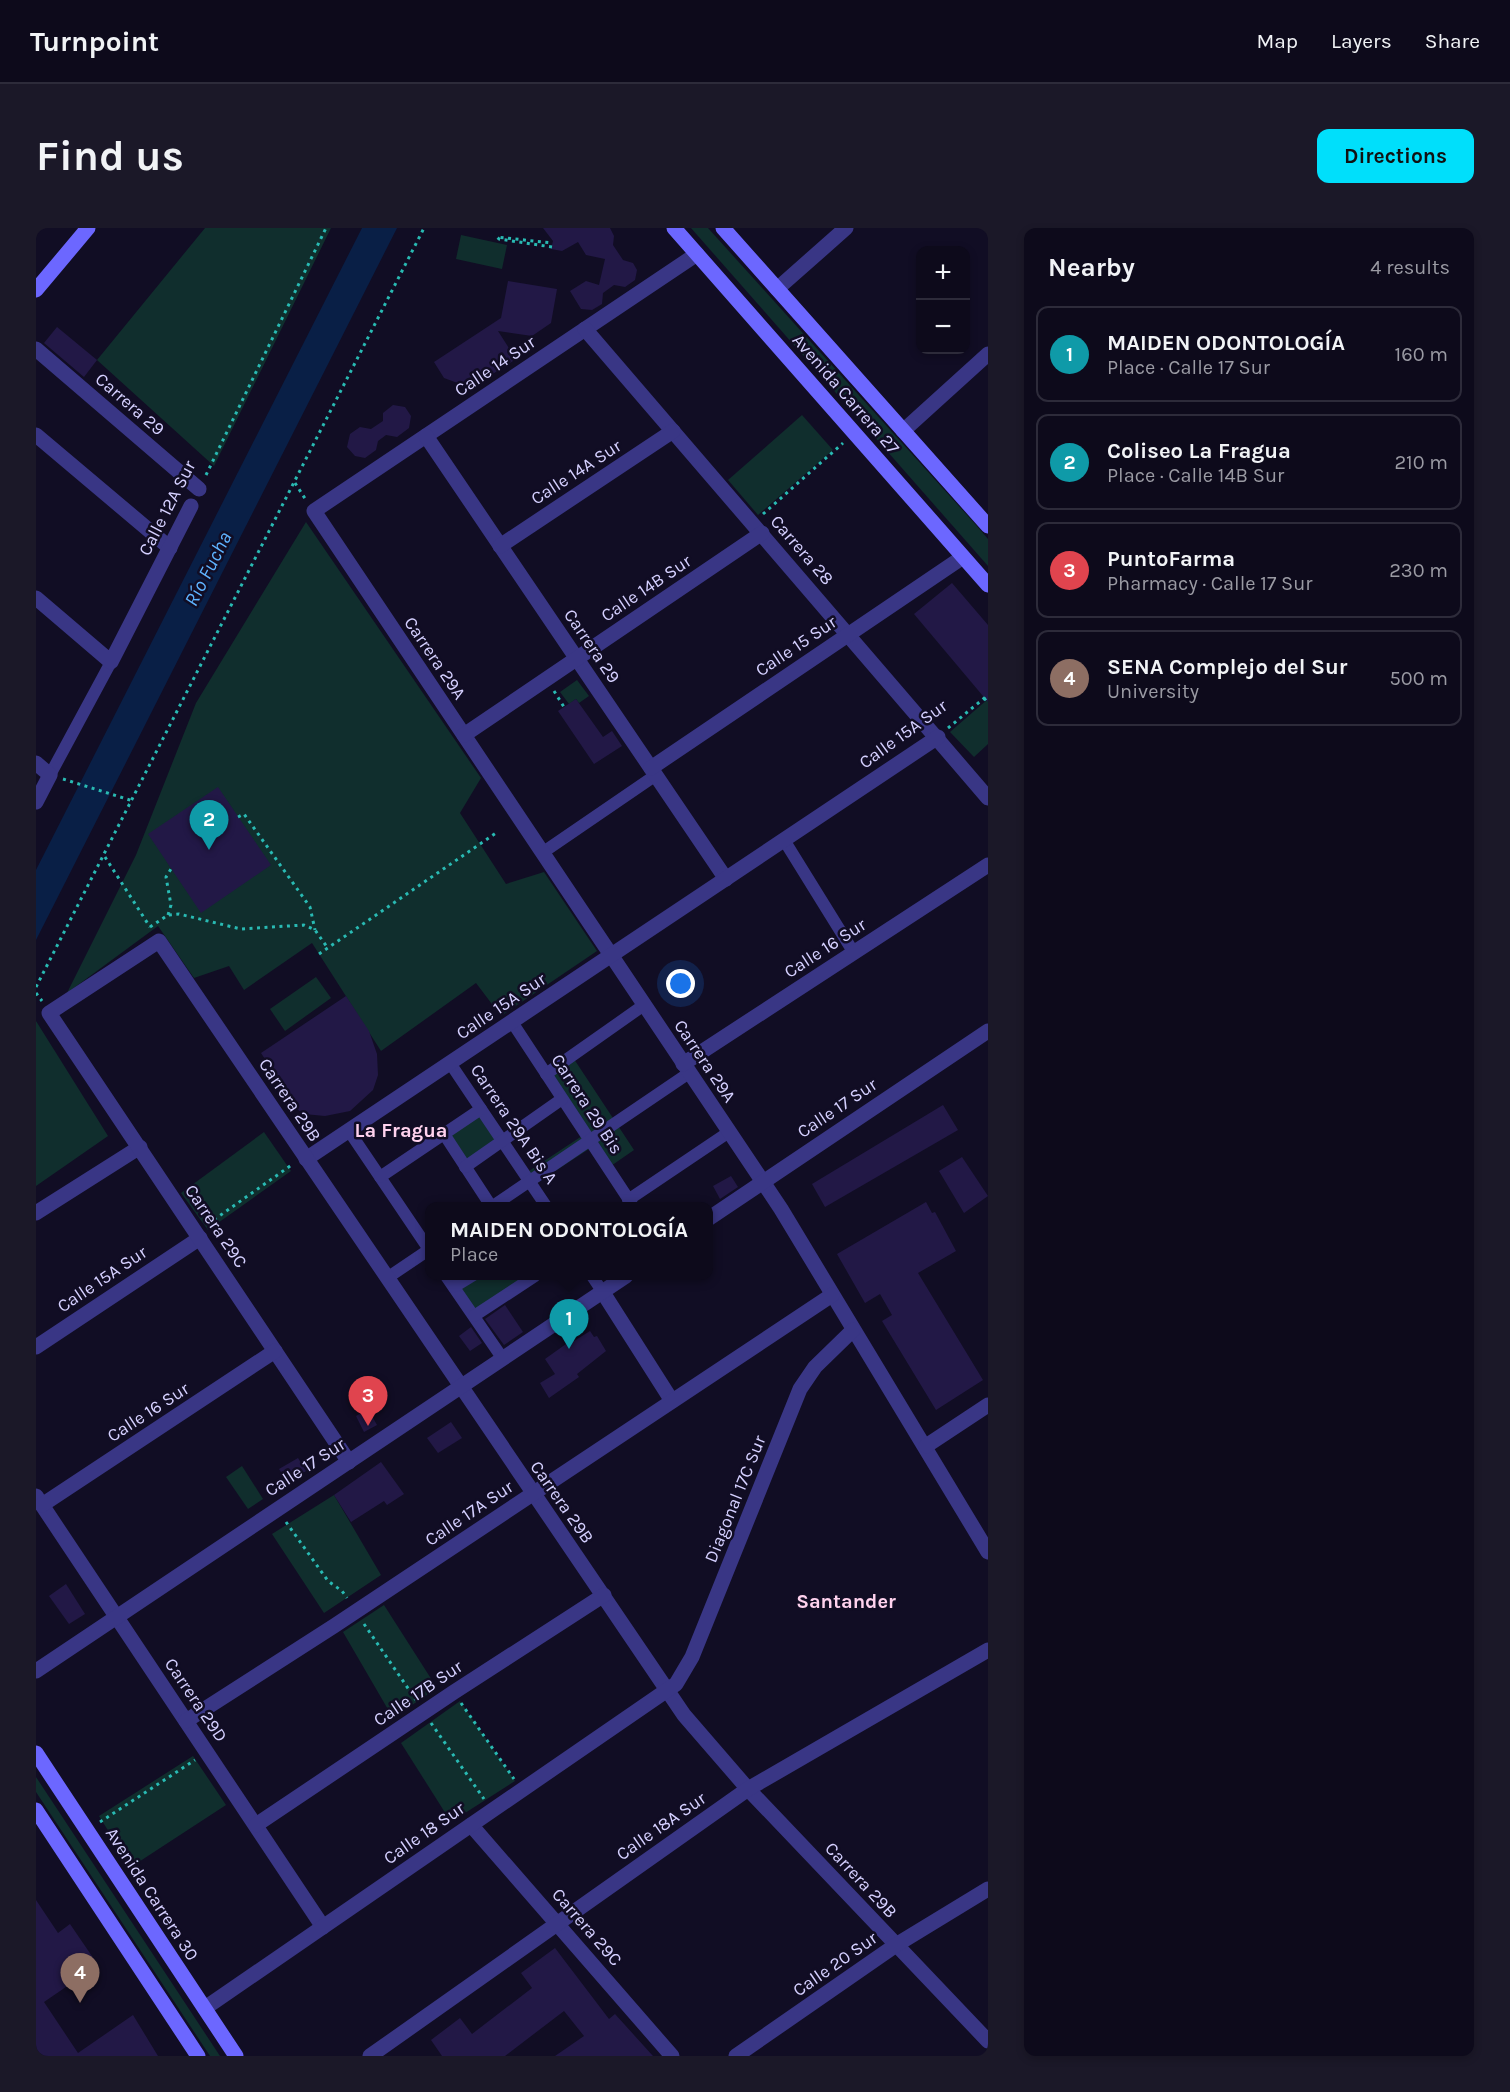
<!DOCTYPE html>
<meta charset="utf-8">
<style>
body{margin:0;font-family:Karla,sans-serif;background:#1b1828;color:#f1f3f6}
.controls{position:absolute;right:18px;top:18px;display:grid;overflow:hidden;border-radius:12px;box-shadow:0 3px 9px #0003}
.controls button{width:54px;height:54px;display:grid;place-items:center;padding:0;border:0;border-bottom:2px solid #2d2b3a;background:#0d0a1b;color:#f1f3f6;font:30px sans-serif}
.you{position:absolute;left:645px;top:756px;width:21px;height:21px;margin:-15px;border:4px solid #fff;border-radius:50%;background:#1a73e8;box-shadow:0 0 0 9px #1a73e833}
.badge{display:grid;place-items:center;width:39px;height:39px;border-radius:50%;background:#00dffb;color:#fff;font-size:20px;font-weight:700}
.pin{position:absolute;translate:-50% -50px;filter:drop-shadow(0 2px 3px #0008)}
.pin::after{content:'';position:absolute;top:32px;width:21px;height:18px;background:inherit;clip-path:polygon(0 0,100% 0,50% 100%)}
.popup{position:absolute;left:389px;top:974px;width:288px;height:78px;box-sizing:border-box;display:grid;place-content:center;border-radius:12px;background:#0d0a1b;filter:drop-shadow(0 2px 4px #0005);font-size:20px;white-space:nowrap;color:#9a9aa3}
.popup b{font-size:22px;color:#f1f3f6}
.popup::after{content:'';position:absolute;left:50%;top:100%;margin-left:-12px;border:12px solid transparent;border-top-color:#0d0a1b}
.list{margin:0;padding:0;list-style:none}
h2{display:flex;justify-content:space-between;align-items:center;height:78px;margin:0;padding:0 24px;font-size:26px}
h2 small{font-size:20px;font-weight:400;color:#9a9aa3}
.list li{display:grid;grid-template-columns:39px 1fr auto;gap:18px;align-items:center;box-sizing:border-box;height:96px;margin:0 12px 12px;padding:0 12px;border:2px solid #2d2b3a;border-radius:12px}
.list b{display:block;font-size:22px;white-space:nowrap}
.list p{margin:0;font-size:20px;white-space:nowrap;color:#9a9aa3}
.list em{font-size:20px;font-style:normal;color:#9a9aa3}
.map{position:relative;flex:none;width:952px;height:1828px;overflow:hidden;border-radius:12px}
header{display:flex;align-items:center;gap:36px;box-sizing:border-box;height:84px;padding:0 30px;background:#0d0a1b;border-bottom:2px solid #2d2b3a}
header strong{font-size:28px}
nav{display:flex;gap:33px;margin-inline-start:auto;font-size:21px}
.intro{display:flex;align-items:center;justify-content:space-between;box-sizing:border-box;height:144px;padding:0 36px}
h1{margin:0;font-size:42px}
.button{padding:15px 27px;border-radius:12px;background:#00dffb;color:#111;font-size:21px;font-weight:700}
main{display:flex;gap:36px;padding:0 36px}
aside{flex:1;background:#0d0a1b;border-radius:12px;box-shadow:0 3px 9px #0003}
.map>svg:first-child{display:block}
.green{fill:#102e2d}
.water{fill:#091f46}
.building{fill:#221846}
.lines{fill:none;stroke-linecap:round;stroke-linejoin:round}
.path{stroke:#29bab3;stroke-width:3;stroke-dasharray:3 4.5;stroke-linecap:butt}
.pedestrian{stroke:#393685;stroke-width:12}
.minor{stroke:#393685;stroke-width:15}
.tertiary{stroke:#393685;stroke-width:15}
.secondary{stroke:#6c67ff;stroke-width:15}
.labels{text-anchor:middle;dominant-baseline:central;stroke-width:5;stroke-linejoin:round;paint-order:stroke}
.street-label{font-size:18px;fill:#d5d0ff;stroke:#110d24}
.water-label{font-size:20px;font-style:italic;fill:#5eb3ff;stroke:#110d24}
.neighbourhood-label{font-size:20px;font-weight:bold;fill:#ffd2ee;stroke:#110d24}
</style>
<header>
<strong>Turnpoint</strong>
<nav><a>Map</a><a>Layers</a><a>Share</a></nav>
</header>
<div class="intro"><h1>Find us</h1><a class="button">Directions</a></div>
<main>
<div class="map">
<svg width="952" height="1828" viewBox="0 0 952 1828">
<rect width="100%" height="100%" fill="#110d24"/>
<g class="green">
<path d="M169,0H295L178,238L61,132Z"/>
<path d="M655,0H672L940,297L952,311V338Z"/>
<path d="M425,7L471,17L466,41L420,31Z"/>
<path d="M766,187L797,222L722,287L692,252Z"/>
<path d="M270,294L445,550L424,585L470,656L508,644L561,723L465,788L440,755L345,823L276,715L208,762L193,738L158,750L122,698L31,765L100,627L160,475Z"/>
<path d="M541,452L553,468L543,475L540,471L533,476L524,464Z"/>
<path d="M952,471V516L938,529L914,504Z"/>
<path d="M280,749L295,770L249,803L234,781Z"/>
<path d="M0,793L72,908L0,958Z"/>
<path d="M536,828L598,922L572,940L553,921L501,955L493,943L549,906L510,846Z"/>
<path d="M445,881L466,913L429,939L408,906Z"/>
<path d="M228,904L255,943L172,1002L145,965Z"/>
<path d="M438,1048H498L438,1086L420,1060Z"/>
<path d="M206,1238L227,1271L212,1281L190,1249Z"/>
<path d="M298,1267L345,1347L288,1385L236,1306Z"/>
<path d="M348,1377L401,1460L357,1490L307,1404Z"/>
<path d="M424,1473L479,1553L415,1594L365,1515Z"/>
<path d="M157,1528L190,1577L95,1639L63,1588Z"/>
<path d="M0,1549L184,1828H174L0,1564Z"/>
</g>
<path class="water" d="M326,0H361L0,712V642Z"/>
<g class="building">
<path d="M507,0H574L578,8L577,17L587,32L597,35L601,42L599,52L589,59L578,57L567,65L566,76L556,82L545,81L534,63L550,53L563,57L569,31L550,27L542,14L526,23L515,21L517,13Z"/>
<path d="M472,53L521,61L515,95L496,108L462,103L480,131L435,160L408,150L398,134L465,90Z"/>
<path d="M21,99L61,132L48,149L8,115Z"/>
<path d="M357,177L369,179L375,188L373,200L361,209L350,207L342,213L340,222L329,230L319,228L311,219L314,206L324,199L335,201L347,193V185Z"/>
<path d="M916,355L952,397V474L878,386Z"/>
<path d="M540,471L567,509L576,503L586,518L558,536L522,483Z"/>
<path d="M182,559L235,637L165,685L112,606Z"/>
<path d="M310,768L333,803L341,826L342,847L337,862L314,883L289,888L268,886L252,875L244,863L248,860L225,825Z"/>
<path d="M907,877L922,902L789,979L776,956Z"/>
<path d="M926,929L952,968L928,985L903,943Z"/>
<path d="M695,948L702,959L684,971L677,958Z"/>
<path d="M890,974L896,985L899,984L920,1023L882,1045L947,1152L900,1182L846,1093L856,1087L844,1066L829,1075L801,1026Z"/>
<path d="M469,1077L487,1104L468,1117L449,1091Z"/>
<path d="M435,1099L446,1115L434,1123L423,1108Z"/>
<path d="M554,1103L558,1109L561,1108L570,1123L541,1146L543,1149L513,1170L504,1155L519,1146L509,1131L537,1111L538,1113Z"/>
<path d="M332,1181L341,1197L328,1204L320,1188Z"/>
<path d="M415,1194L426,1210L402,1225L391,1210Z"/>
<path d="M262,1230L270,1243L252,1255L243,1241Z"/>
<path d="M345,1234L368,1266L351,1277L348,1273L315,1294L298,1267Z"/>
<path d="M30,1356L49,1386L33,1396L13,1368Z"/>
<path d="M0,1672L22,1705L34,1696L62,1737L8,1774L42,1825L97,1787L122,1828H0Z"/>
<path d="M519,1720L573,1791L579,1786L617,1828H519L548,1808L528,1783L469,1828H406L395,1812L424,1790L436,1806L496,1760L485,1745Z"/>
</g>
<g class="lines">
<g class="path">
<path d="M516,19L463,11L461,9L516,15"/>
<path d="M170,247L290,0"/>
<path d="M259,255L270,272"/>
<path d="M727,286L807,215"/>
<path d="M518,463L528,479"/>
<path d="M948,470L952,475"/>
<path d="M912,500L952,467"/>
<path d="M27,551L97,573"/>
<path d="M202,589L208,586L274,679L279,702"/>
<path d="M69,629L114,699"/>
<path d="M132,687L135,677L130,649L135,641"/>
<path d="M114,699L132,687L143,686L205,701L268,697L279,702L291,719"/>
<path d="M283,726L460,605"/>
<path d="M0,759L388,0"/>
<path d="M0,765L6,773"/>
<path d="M172,996L257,936"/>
<path d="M250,1294L292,1353L306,1363L311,1370"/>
<path d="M328,1396L380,1472"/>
<path d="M425,1475L478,1551"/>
<path d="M395,1495L448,1571"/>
<path d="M64,1594L159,1532"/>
</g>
<g class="pedestrian">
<path d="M14,547L75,434"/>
<path d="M748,612L818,725"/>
<path d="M506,625L620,547"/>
<path d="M476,794L597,978"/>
<path d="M414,835L510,978"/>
<path d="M510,846L608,777"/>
<path d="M313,903L394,1023"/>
<path d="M408,906L455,978"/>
<path d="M429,939L526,871"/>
<path d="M344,949L445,881"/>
<path d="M592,972L693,904"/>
<path d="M457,978L653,845"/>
<path d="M410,1048L467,1131"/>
<path d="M556,1048L566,1063"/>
<path d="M351,1050L394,1021"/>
<path d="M418,1059L436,1048"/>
<path d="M438,1088L499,1048"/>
</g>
<g class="minor">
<path d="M661,26L278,283L745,981L952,1324"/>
<path d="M741,61L810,0"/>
<path d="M549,101L952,570"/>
<path d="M0,121L163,261"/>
<path d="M867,203L952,126"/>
<path d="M0,207L134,320"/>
<path d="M390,208L690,651"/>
<path d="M464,318L637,203"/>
<path d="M0,370L75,434L155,278"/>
<path d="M428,507L726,305"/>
<path d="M0,535L14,547L0,574"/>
<path d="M615,540L927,329"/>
<path d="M647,836L952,637"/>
<path d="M270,931L902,509"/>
<path d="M0,985L104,919"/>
<path d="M566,1063L636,1173"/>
<path d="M0,1119L164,1010"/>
<path d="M890,1218L952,1177"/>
<path d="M313,1234L13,785L123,713L648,1487L712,1561L952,1813"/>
<path d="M0,1268L287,1699"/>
<path d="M6,1277L239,1123"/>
<path d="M150,1493L298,1398L796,1067"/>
<path d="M220,1597L418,1464L568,1367"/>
<path d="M435,1597L636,1828"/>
<path d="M169,1780L640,1456L656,1429L764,1161L779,1139L817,1102"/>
<path d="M334,1828L712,1561L952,1422"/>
<path d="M700,1828L860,1717L952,1661"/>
</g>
<g class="tertiary">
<path d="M672,991L952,803"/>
<path d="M0,1443L590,1048"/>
</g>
<g class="secondary">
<path d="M638,0L952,357"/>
<path d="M687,0L952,298"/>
<path d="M0,62L52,0"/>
<path d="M0,1525L200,1828"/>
<path d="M0,1582L162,1828"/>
</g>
</g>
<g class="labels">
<g class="street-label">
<text transform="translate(459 138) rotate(-34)">Calle 14 Sur</text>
<text transform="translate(810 166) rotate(49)">Avenida Carrera 27</text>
<text transform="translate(94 176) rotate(41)">Carrera 29</text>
<text transform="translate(540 244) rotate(-33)">Calle 14A Sur</text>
<text transform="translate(131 280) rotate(-63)">Calle 12A Sur</text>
<text transform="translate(766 322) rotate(49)">Carrera 28</text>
<text transform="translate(610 360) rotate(-34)">Calle 14B Sur</text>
<text transform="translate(556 418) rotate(56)">Carrera 29</text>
<text transform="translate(760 418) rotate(-34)">Calle 15 Sur</text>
<text transform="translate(399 430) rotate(56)">Carrera 29A</text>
<text transform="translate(867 506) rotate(-36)">Calle 15A Sur</text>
<text transform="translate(789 720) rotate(-33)">Calle 16 Sur</text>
<text transform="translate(465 778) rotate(-34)">Calle 15A Sur</text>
<text transform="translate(669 833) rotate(56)">Carrera 29A</text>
<text transform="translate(254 872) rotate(56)">Carrera 29B</text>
<text transform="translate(551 876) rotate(57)">Carrera 29 Bis</text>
<text transform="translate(801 880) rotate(-34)">Calle 17 Sur</text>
<text transform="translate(478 896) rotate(56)">Carrera 29A Bis A</text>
<text transform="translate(180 998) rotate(56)">Carrera 29C</text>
<text transform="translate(66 1051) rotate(-34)">Calle 15A Sur</text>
<text transform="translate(112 1184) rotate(-33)">Calle 16 Sur</text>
<text transform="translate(269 1239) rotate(-33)">Calle 17 Sur</text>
<text transform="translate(699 1271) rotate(-68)">Diagonal 17C Sur</text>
<text transform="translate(526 1274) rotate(55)">Carrera 29B</text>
<text transform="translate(433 1285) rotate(-34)">Calle 17A Sur</text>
<text transform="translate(382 1465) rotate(-34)">Calle 17B Sur</text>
<text transform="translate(160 1472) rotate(56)">Carrera 29D</text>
<text transform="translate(625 1598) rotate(-35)">Calle 18A Sur</text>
<text transform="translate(388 1605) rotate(-35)">Calle 18 Sur</text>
<text transform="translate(825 1652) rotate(47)">Carrera 29B</text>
<text transform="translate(116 1666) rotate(57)">Avenida Carrera 30</text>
<text transform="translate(551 1699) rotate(49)">Carrera 29C</text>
<text transform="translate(799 1736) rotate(-35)">Calle 20 Sur</text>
</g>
<g class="water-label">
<text transform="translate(172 341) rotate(-63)">Río Fucha</text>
</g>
<g class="neighbourhood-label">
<text x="365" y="902">La Fragua</text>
<text x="810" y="1373">Santander</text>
</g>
</g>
</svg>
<div class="controls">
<button>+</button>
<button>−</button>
</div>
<div class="you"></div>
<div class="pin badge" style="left:533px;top:1121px;background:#0f9aa8">1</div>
<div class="popup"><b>MAIDEN ODONTOLOGÍA</b>Place</div>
<div class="pin badge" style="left:173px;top:622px;background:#0f9aa8">2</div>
<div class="pin badge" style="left:332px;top:1198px;background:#e0444e">3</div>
<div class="pin badge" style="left:44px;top:1775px;background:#8d6e63">4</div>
</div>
<aside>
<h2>Nearby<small>4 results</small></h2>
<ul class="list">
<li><span class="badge" style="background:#0f9aa8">1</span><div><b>MAIDEN ODONTOLOGÍA</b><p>Place · Calle 17 Sur</p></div><em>160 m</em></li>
<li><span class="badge" style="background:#0f9aa8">2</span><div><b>Coliseo La Fragua</b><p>Place · Calle 14B Sur</p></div><em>210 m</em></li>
<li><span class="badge" style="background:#e0444e">3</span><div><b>PuntoFarma</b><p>Pharmacy · Calle 17 Sur</p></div><em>230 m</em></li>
<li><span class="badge" style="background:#8d6e63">4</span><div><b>SENA Complejo del Sur</b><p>University</p></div><em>500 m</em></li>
</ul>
</aside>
</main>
